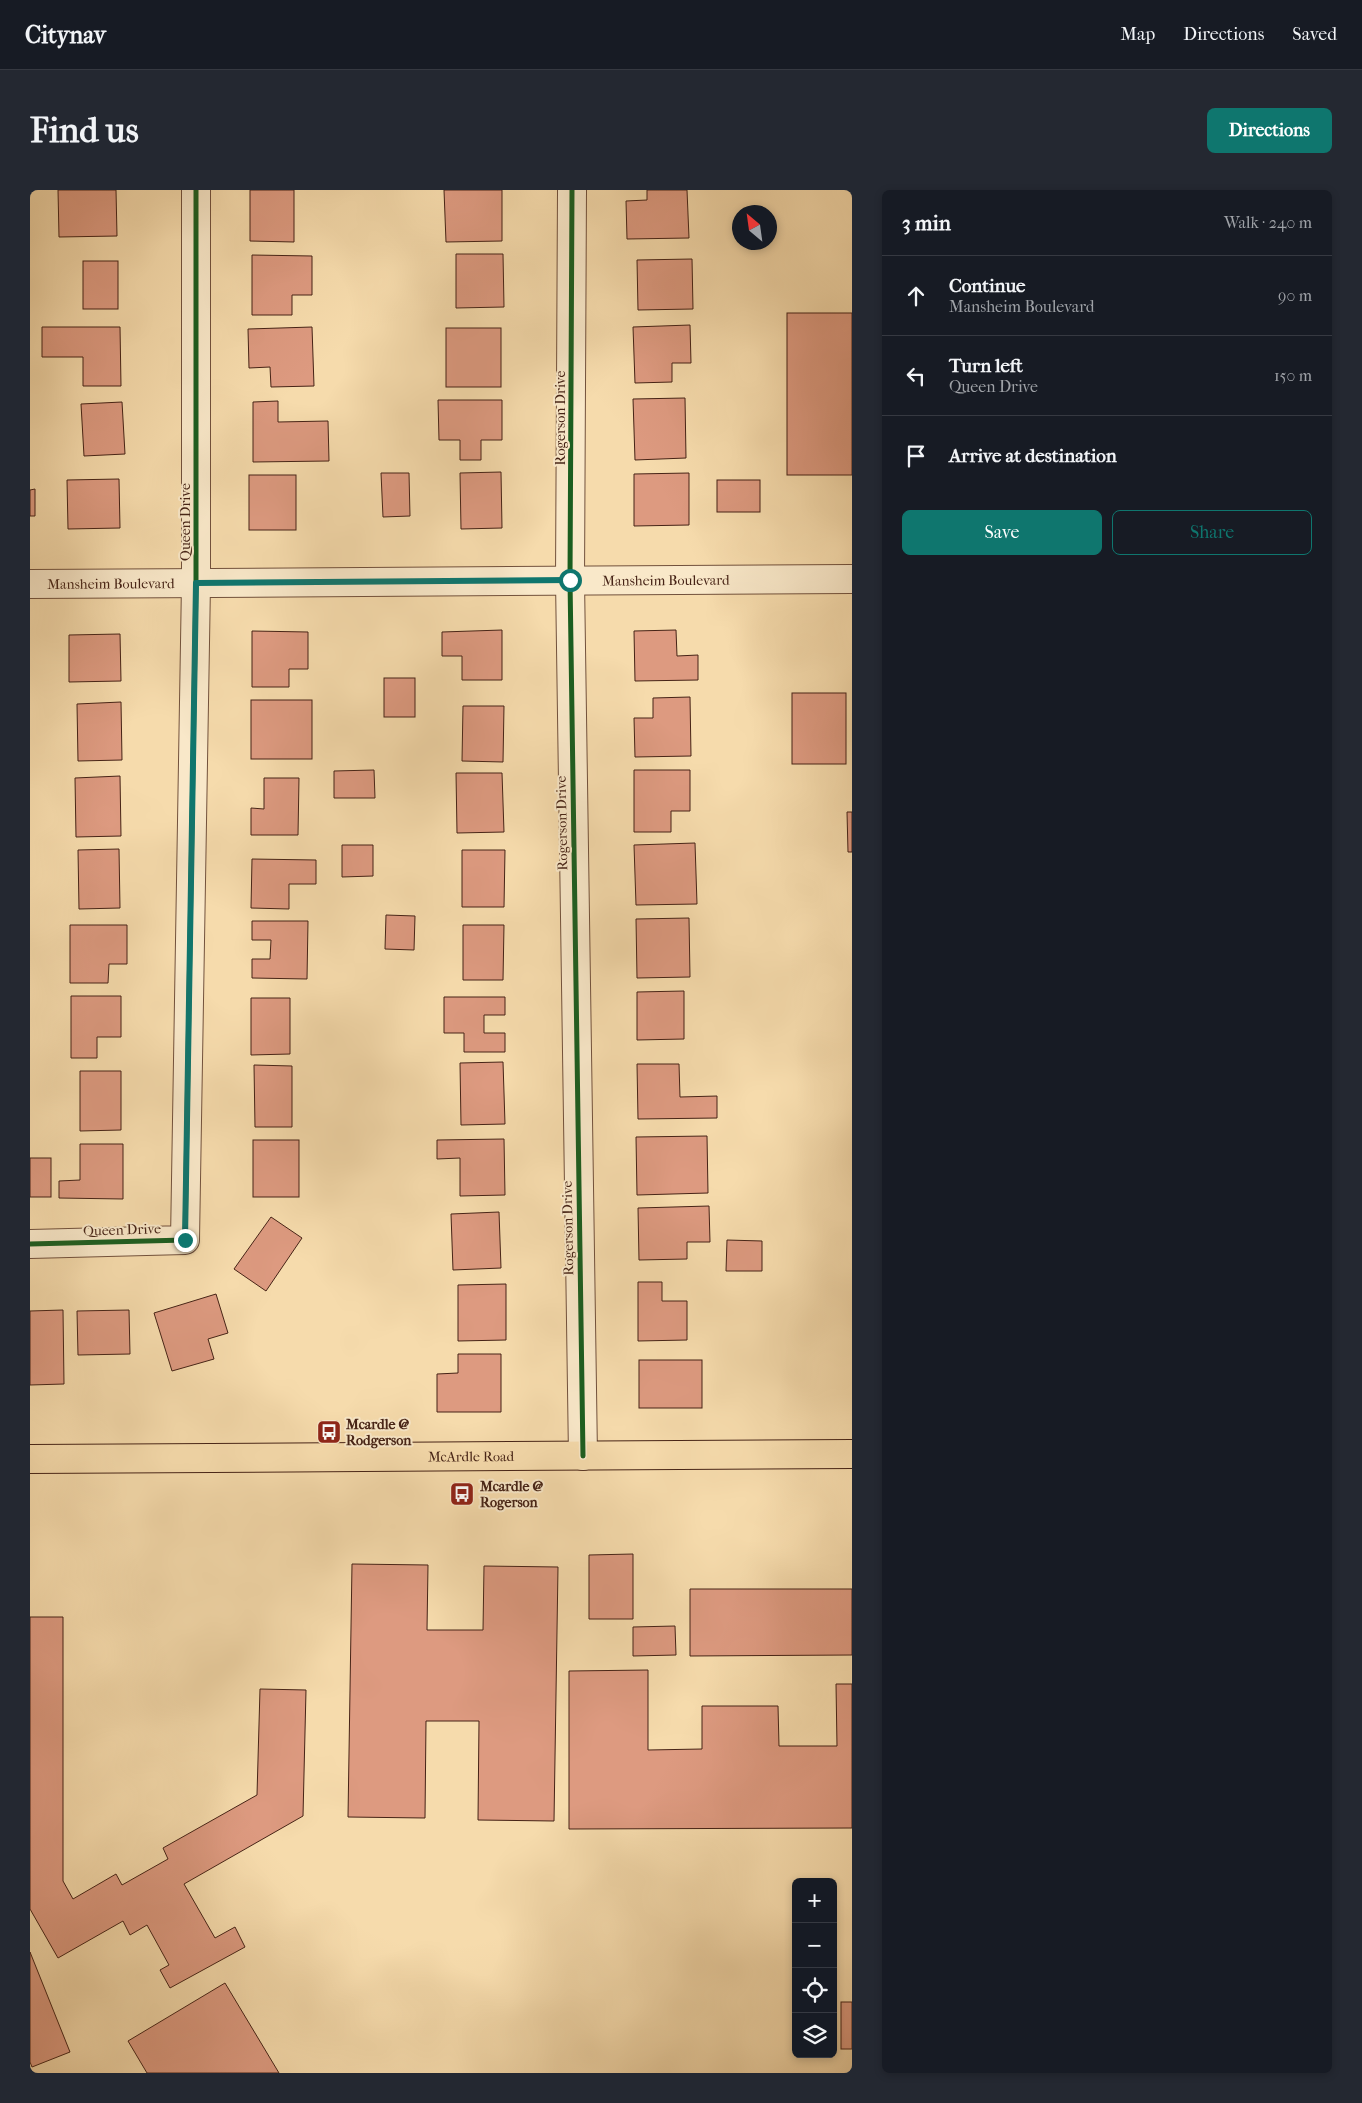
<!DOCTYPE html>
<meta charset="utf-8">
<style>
body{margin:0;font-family:"IM FELL French Canon",serif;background:#242831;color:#f1f3f6}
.controls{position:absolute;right:15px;bottom:15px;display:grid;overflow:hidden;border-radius:8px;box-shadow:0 2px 8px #0003}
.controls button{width:45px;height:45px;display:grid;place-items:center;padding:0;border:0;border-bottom:1px solid #363941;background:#171b24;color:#f1f3f6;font:25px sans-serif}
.compass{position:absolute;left:702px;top:15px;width:45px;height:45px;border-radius:50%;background:#171b24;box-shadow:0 2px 8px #0003;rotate:331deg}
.stop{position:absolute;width:15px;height:15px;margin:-11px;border:4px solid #0f766e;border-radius:50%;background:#fff}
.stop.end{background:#0f766e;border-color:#fff;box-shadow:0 1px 5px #0008}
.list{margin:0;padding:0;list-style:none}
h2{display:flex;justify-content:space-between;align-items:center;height:65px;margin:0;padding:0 20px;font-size:21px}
h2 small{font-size:16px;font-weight:400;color:#9ea1a6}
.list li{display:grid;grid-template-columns:32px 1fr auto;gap:15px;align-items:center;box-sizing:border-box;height:80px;padding:0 20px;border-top:1px solid #363941}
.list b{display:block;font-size:19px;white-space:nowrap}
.list p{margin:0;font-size:16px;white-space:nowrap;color:#9ea1a6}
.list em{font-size:16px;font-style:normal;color:#9ea1a6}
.actions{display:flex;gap:10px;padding:15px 20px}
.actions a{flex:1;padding:11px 0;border:1px solid #0f766e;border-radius:8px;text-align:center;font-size:18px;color:#0f766e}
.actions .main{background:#0f766e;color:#fff}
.icon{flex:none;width:28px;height:28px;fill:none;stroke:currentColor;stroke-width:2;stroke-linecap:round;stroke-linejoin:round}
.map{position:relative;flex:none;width:822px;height:1883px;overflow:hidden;border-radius:8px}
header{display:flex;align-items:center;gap:30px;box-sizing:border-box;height:70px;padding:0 25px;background:#171b24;border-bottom:1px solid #363941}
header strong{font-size:24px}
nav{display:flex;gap:28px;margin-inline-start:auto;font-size:18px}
.intro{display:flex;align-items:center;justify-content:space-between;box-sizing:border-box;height:120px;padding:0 30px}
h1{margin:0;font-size:35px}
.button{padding:12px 22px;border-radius:8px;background:#0f766e;color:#fff;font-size:18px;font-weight:700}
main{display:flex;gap:30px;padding:0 30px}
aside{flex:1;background:#171b24;border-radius:8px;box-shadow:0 2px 8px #0003}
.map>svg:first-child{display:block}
.building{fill:#dd9a80;stroke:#462316}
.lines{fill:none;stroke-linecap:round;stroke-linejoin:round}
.minor-casing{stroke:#72513c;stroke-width:30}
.major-casing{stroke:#462316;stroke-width:30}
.minor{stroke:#f9e8c9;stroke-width:28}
.major{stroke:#f6dbac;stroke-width:28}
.cycleway-casing{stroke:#f9e8c9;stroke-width:8}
.cycleway{stroke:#1b5e20;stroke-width:5}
.route{stroke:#0f766e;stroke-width:6}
.labels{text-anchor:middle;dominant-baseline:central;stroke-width:4;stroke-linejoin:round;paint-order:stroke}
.street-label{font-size:14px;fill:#462316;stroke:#f9e8c9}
.poi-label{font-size:14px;font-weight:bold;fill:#462316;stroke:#f9e8c9;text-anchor:start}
</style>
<header>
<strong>Citynav</strong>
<nav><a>Map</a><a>Directions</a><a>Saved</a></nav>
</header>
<div class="intro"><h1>Find us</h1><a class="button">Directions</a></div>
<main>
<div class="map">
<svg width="822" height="1883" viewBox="0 0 822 1883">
<rect width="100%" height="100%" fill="#f6dbac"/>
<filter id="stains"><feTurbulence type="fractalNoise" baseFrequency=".004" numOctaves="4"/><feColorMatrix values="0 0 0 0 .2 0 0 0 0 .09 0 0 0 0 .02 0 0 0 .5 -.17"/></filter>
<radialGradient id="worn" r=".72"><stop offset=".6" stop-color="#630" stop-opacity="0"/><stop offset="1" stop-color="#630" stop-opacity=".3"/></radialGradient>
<g class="building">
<path d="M28,0H86L87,46L29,47Z"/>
<path d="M220,0H264V52L220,51Z"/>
<path d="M414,0H472V51L416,52Z"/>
<path d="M617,0H657L659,48L597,49L596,11L617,10Z"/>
<path d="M426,64H473L474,117L426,118Z"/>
<path d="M222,65L282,66V105H262V125H222Z"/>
<path d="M662,69L663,119L608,120L607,70Z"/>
<rect x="53" y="71" width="35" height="48"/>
<rect x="757" y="123" width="65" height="162"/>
<path d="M660,135L661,173H642V192L605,193L603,137Z"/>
<path d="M12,137H90L91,196H53V167H12Z"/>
<path d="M282,137L284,196L241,197L240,177L219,178L218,139Z"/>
<rect x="416" y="138" width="55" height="59"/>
<path d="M655,208L656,268L605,270L603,209Z"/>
<path d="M408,210H472V250H451V270H430V250H409Z"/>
<path d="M248,211V232L298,231L299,271L223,272V212Z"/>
<path d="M92,212L95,264L54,266L51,214Z"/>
<path d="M471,282L472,338L431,339L430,283Z"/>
<path d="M351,283H379L380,326L353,327Z"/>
<path d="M659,283V335L604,336V284Z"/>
<rect x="219" y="285" width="47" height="55"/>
<path d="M89,289L90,338L38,339L37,290Z"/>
<rect x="687" y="290" width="43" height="32"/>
<path d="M5,299V326H0V300Z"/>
<path d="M472,440V490H432V466H412V442Z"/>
<path d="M646,440L647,466L668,465V490L605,491L604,441Z"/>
<path d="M222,441L278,442V479H259V497H222Z"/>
<path d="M90,444L91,491L39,492V445Z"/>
<rect x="354" y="488" width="31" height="39"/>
<rect x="762" y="503" width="54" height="71"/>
<path d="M660,507L661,566L605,567L604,528H623V508Z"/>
<rect x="221" y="510" width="61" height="59"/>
<path d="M91,512L92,570L48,571L47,514Z"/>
<path d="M433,516H474L473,572L432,571Z"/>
<path d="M344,580L345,608H304V581Z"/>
<path d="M604,580H660V621H641V642H604Z"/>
<path d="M426,583H472L474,642L427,643Z"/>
<path d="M90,586L91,646L46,647L45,588Z"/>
<path d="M234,588H269L268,645H221V618L234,619Z"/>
<path d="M817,622H822V662H818Z"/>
<path d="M665,653L667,714L606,715L604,655Z"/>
<path d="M312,655H343V686L312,687Z"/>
<path d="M89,659L90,718L49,719L48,660Z"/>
<path d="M432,660H475L474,717H432Z"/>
<path d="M222,669L286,670V694H259V719L221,718Z"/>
<path d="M356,725L385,726L384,760L355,759Z"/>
<path d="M659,728L660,787L607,788L606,729Z"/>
<path d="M222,731H278L277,789L222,788V769H240L241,750H222Z"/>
<path d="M40,735H97V774H79L78,793H40Z"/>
<path d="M433,735H474L473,790H433Z"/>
<path d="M654,801V849L607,850V802Z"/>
<path d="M41,806H91V847H67V868H41Z"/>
<path d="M414,807H475V825H454V843H475V862H434V843H414Z"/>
<path d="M221,808H260V864L221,865Z"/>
<path d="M473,872L475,934L431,935L430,873Z"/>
<path d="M607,874H649L650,907L687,906V928L608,929Z"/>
<path d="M224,875L262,876V937H225Z"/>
<path d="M50,881H91V940L50,941Z"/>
<path d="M677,946L678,1003L607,1005L606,947Z"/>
<path d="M474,949L475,1005L430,1006V968L407,969V950Z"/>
<rect x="223" y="950" width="46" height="57"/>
<path d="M50,954H93V1009L29,1008V991L50,990Z"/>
<rect x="0" y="968" width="21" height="39"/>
<path d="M679,1016L680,1052H657V1069L609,1070L608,1018Z"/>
<path d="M469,1022L471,1078L423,1080L421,1024Z"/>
<path d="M241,1027L272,1048L236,1101L204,1079Z"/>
<path d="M697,1050L732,1051V1081H696Z"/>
<path d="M608,1092H632V1111H657V1150L608,1151Z"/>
<path d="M476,1094V1150L428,1151V1095Z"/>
<path d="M186,1104L198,1143L178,1149L184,1169L142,1181L124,1123Z"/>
<path d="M33,1120L34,1194L0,1195V1121Z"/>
<path d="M99,1120L100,1164L48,1165L47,1121Z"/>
<path d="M428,1164H471V1222H407V1184L428,1183Z"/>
<rect x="609" y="1170" width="63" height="48"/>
<path d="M603,1364V1429H559V1365Z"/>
<path d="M322,1374L398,1375L397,1440H453L454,1376L528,1377L524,1631L448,1630L449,1531H396L395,1628L318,1627Z"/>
<path d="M660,1399H822V1465L660,1466Z"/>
<path d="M0,1427H33V1691L43,1709L86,1684L92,1695L138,1669L133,1658L227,1605L230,1499L276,1500L273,1626L154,1694L185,1748L205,1737L215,1757L140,1798L130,1780L139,1775L117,1735L100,1745L93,1731L28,1768L0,1719Z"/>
<path d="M645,1436L646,1465L603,1466V1437Z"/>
<path d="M618,1480V1560L672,1559V1516H748L749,1556H807L806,1494H822V1638L539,1639V1481Z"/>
<path d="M0,1762L40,1862L2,1877L0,1872Z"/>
<path d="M195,1793L249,1883H117L98,1851Z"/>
<rect x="811" y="1812" width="11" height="47"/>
</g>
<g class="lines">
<defs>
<g id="minor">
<path d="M542,0L540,390L553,1266"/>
<path id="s1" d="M0,394L822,389"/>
<path d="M0,1054L155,1050L166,393V0"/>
</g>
<g id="major">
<path id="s2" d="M0,1269L822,1264"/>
</g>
</defs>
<use href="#minor" class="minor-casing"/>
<use href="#major" class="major-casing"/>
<use href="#minor" class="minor"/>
<use href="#major" class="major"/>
<defs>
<g id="cycleway">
<path d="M542,0L540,390L553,1266"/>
<path d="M0,1054L155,1050L166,393V0"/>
</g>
</defs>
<use href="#cycleway" class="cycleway-casing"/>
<use href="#cycleway" class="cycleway"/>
</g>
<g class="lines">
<path class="route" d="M155,1050L166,393L540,390"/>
</g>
<defs>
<symbol id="bus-square" viewBox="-11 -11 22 22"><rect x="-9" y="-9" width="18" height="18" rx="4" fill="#8f2418" stroke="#f9e8c9"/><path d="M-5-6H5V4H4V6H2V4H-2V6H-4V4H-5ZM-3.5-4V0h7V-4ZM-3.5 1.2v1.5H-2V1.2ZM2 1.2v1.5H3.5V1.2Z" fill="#fff"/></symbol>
</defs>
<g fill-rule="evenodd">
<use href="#bus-square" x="285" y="1228" width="28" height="28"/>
<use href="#bus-square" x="418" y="1290" width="28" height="28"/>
</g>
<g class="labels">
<g class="street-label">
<text transform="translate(530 228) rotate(-90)">Rogerson Drive</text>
<text transform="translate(155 332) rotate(-90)">Queen Drive</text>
<text stroke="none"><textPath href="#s1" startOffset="636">Mansheim Boulevard</textPath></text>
<text stroke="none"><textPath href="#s1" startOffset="81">Mansheim Boulevard</textPath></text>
<text transform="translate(532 633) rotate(-91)">Rogerson Drive</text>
<text transform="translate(538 1038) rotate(-91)">Rogerson Drive</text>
<text transform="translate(92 1040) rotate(-2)">Queen Drive</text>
<text stroke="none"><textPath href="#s2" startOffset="441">McArdle Road</textPath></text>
</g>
<g class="poi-label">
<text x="316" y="1234">Mcardle @<tspan x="316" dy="16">Rodgerson</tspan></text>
<text x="450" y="1296">Mcardle @<tspan x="450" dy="16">Rogerson</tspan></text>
</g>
</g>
<rect width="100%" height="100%" filter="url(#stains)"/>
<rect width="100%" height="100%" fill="url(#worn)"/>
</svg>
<div class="controls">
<button>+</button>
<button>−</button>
<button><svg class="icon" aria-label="locate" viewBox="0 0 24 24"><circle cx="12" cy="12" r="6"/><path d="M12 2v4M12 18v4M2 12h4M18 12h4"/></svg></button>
<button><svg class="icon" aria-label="layers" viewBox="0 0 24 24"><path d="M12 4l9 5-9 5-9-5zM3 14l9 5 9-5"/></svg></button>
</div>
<svg class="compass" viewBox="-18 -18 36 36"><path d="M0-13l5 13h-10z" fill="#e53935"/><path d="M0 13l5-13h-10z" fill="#9ea1a6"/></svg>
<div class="stop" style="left:540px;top:390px"></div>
<div class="stop end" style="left:155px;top:1050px"></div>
</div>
<aside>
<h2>3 min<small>Walk · 240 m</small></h2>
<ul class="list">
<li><svg class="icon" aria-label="ahead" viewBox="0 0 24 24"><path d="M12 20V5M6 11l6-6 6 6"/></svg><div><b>Continue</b><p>Mansheim Boulevard</p></div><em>90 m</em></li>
<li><svg class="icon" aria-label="left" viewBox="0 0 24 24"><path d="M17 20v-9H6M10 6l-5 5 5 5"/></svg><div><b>Turn left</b><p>Queen Drive</p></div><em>150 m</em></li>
<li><svg class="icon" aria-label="arrive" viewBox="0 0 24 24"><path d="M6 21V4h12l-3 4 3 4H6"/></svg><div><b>Arrive at destination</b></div></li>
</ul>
<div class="actions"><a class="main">Save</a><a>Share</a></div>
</aside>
</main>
